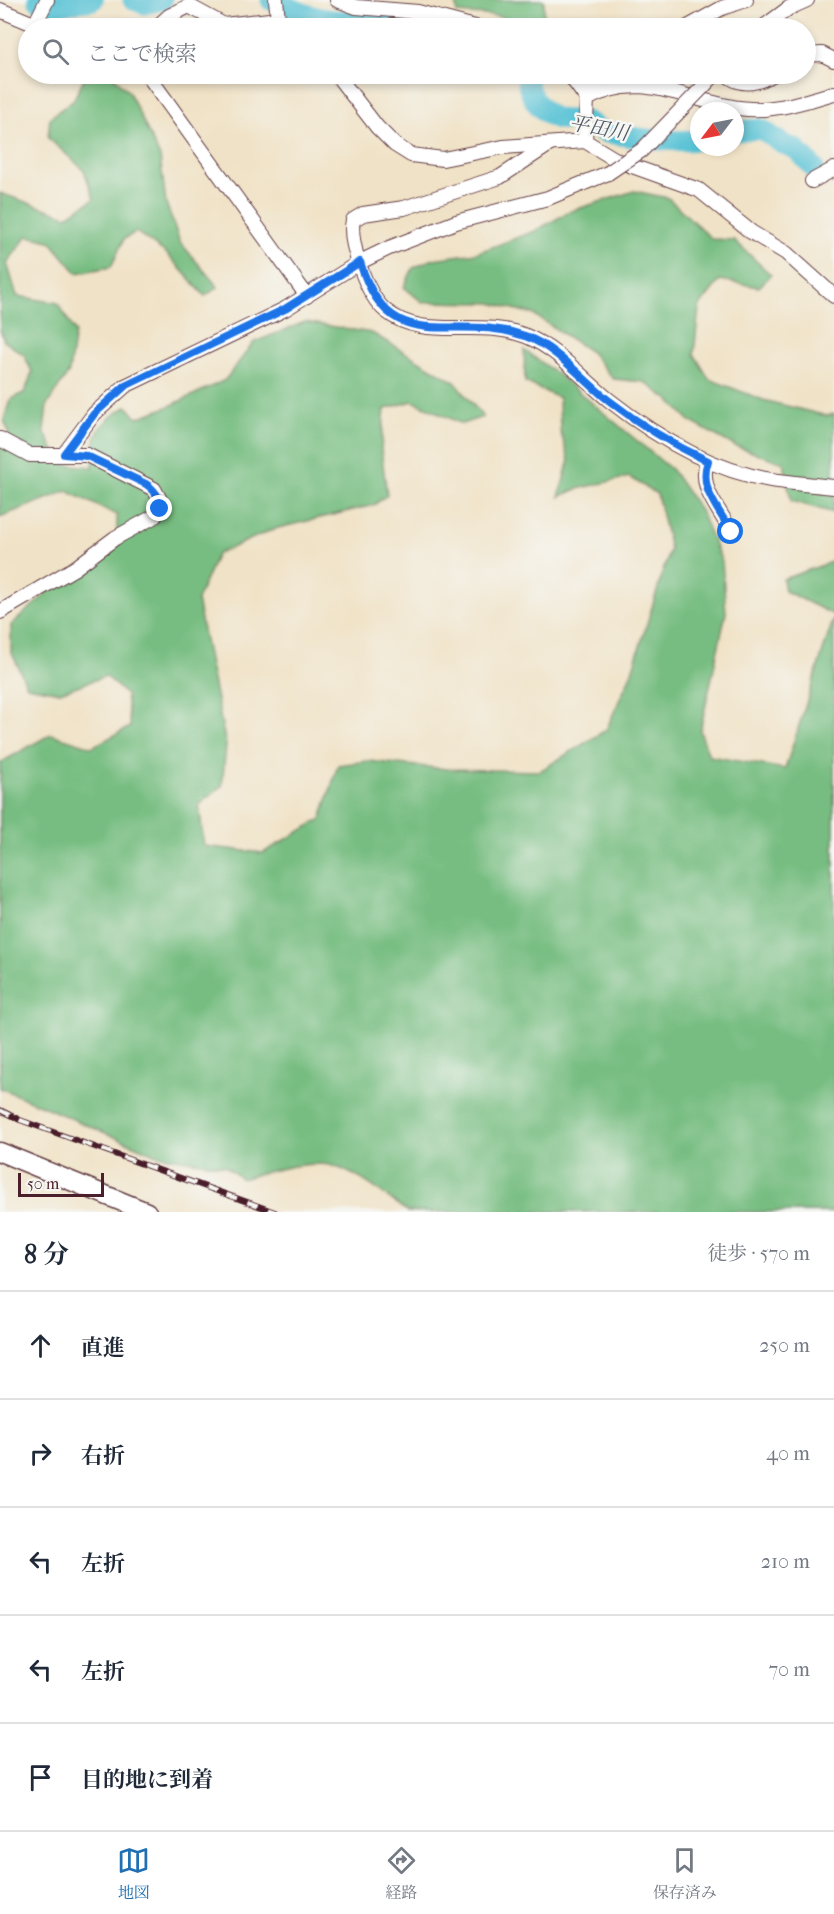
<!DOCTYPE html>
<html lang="ja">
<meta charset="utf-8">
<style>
body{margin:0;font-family:"IM FELL French Canon","Noto Serif JP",serif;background:#f6f6f7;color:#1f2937}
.compass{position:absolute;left:690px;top:102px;width:54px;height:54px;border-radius:50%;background:#fff;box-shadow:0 3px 9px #0003;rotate:238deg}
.scale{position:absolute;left:18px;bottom:15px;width:86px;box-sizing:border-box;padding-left:6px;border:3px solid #4a1f2b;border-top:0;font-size:16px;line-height:21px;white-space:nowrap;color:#4a1f2b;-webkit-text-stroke:4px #f6f6f2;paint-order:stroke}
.stop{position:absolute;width:18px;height:18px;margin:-14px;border:4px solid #1a73e8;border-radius:50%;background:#fff}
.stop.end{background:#1a73e8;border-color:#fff;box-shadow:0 2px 6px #0008}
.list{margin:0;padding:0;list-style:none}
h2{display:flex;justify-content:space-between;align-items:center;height:78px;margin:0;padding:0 24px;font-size:26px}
h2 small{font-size:20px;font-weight:400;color:#747a83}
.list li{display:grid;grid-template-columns:39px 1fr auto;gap:18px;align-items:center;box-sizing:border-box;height:108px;padding:0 24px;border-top:2px solid #e0e1e3}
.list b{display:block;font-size:22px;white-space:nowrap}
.list em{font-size:20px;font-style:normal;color:#747a83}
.icon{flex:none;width:33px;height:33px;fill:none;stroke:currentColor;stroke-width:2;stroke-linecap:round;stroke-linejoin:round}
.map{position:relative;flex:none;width:834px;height:1212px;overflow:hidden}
.search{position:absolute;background:#fff;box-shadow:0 3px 9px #0003;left:18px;right:18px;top:18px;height:66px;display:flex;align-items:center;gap:15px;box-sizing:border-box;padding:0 21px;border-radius:33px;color:#747a83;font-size:22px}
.sheet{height:618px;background:#fff}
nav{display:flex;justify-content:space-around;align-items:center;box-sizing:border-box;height:84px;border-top:2px solid #e0e1e3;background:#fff;font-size:16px;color:#747a83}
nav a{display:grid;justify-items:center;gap:3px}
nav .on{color:#1f6fb2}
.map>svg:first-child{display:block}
.forest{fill:#77bd81;stroke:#606e56;stroke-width:1.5}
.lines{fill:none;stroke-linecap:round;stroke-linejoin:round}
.river{stroke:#59c2d5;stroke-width:21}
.minor-casing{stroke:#633c42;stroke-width:16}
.major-casing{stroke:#633c42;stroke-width:21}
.minor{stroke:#fff;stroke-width:14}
.major{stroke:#fff;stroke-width:18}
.rail-casing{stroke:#4a1f2b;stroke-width:6}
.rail{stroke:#f6f6f2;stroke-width:4;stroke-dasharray:11;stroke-linecap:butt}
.minor-bridge-casing{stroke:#633c42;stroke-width:16;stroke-linecap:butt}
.minor-bridge{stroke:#fff;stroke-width:14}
.route{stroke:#1a73e8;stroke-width:8}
.labels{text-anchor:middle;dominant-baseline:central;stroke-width:5;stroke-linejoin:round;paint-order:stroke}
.water-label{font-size:20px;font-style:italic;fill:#4f5866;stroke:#f6f6f2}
</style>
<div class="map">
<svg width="834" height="1212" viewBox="0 0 834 1212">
<rect width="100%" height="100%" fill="#f6f6f2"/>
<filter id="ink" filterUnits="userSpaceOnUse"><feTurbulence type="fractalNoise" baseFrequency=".0167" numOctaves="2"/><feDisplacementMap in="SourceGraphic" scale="12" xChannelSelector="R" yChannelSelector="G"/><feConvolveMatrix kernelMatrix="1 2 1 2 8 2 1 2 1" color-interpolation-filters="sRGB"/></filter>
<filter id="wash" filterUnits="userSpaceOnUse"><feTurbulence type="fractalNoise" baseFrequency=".008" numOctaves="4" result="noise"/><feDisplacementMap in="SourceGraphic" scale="24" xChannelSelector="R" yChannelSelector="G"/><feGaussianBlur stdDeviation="1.35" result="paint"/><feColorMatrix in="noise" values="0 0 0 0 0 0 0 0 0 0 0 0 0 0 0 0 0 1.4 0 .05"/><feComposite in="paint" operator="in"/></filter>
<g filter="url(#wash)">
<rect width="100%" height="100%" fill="#f0e2c6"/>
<g class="forest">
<path d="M456,0H544V19L531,28L498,16L457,13Z"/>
<path d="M86,74H111L129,92L160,157L166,203L180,242L218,287L205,296L167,254L136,232L124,239L111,267L77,273L50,241L27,236L7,263L17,296L58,303L75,332L69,372L47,405L44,431L61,464L93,467C93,432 97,425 127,406L137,418L170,406L225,380L254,342L305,322L372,333L455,382L483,417L462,424L413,401L385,409L381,449L387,495L374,505L274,529L217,554L197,600L226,745L222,786L199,804L204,846L263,853L321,819L338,765L368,761L447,769L540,771L606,730L632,672L670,549L657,494L629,477L577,489L559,497L569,460L560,430L559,398L525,382L524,350L556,373L672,470L701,512L722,562L726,613L700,731L709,756L785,769L834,617V1212H408C385,1196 360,1174 333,1166C310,1159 265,1172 242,1179L225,1166L157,1155L0,1088V763L51,734L92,747L130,727L126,695L106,676L60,692L27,686L11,651V625L58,583L117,542V515L67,491L0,517V444L9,433L4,420L10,400L25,392L32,372L24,355L4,341L0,329V193L67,216L94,199L84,170L48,138L50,118L74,99Z"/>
<path d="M634,191L668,198L712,239L734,240L771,275L759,287L720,280L699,307L694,354L709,379L763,400L827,416L834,414V513L791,501L784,463L735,446L691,422L669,400L644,382L613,379L591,352L533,314L491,303L422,302L404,287L413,268L433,259L476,253L535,231L571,211Z"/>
<path d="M834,561V615L785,591L783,579Z"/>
</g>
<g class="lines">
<g class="river">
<path d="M38,0L48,6L93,0"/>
<path d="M133,0L144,4L162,0"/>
<path d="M271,0C291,8 311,18 333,20C368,23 401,12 433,28"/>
<path d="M526,74C528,86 530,97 540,107C556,123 562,119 582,120C592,121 597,131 606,133C635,138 670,143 699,140"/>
<path d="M735,131L761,129L783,144L796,149L814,168"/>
</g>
</g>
</g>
<g filter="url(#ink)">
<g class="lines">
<defs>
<g id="minor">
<path d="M276,0L278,19"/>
<path d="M337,0L356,7L418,12L479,28"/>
<path d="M0,10L43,28"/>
<path d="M35,24L47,0"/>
<path d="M156,28L169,16L189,6L224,25L278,19L289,28"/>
<path d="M686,28L722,8L746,0"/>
<path d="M762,28L789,8L807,0"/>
<path d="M806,55L822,54L834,60"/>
<path d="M147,74L307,296"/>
<path d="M336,74L377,127L395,145L411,155L443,159L503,147L585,141L618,161L699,190L751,232L786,253L834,296"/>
<path d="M569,74L587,99L585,141"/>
<path d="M726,74C741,88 758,83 774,74"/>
<path d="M702,88L715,74"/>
<path d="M583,89L607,74"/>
<path d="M587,99C642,69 682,100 739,108C771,113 803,102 834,93"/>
<path d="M550,144L500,177L404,208L363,214L353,220C348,242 367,296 386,311C424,342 478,317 526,336C558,349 583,379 609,400C656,437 710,470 771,480C792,483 813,485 834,487"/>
<path d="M812,181L834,169"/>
<path d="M0,439L30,455H87L154,489L159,498L160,509L155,516L115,538L75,568L0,612"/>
<path d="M64,454L94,414L125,386L285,309L360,262L389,248L456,222L548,198L608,173"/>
<path d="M707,461C698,489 719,507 731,532"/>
</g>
<path id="major" d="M0,1152L147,1212"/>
</defs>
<use href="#minor" class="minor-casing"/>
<use href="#major" class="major-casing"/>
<use href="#minor" class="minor"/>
<use href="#major" class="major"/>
<defs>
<path id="rail" d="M0,1110L20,1120L275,1212"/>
</defs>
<use href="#rail" class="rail-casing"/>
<use href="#rail" class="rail"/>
<defs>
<path id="minor-bridge" d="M608,173L642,150L702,88"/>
</defs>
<use href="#minor-bridge" class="minor-bridge-casing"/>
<use href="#minor-bridge" class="minor-bridge"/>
</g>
</g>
<g class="lines" filter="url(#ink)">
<path class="route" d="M160,509C159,497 156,491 146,484L87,456L64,454L94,414L125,386L285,309L360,262C390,362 452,310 525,336C556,347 582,379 607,399C639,424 671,444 708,461C698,489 719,508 731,532"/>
</g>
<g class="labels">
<g class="water-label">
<text transform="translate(599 128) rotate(11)">平田川</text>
</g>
</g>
</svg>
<svg class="compass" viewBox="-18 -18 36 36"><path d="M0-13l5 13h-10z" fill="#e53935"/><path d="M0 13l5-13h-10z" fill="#747a83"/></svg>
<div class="scale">50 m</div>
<div class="stop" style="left:731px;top:532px"></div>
<div class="stop end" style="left:160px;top:509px"></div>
<div class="search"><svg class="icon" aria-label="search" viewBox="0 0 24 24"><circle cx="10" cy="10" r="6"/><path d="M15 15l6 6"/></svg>ここで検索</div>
</div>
<section class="sheet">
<h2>8 分<small>徒歩 · 570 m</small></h2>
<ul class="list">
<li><svg class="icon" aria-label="ahead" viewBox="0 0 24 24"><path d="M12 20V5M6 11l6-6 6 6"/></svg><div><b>直進</b></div><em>250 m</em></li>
<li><svg class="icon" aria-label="right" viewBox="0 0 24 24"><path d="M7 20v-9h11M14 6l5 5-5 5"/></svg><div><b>右折</b></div><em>40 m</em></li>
<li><svg class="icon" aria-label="left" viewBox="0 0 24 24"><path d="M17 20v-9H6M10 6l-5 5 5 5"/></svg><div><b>左折</b></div><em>210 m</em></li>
<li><svg class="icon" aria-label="left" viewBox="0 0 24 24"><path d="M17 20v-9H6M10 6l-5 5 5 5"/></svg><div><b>左折</b></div><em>70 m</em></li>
<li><svg class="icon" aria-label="arrive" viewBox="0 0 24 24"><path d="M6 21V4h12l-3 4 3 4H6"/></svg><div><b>目的地に到着</b></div></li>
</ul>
</section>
<nav>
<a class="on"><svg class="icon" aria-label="map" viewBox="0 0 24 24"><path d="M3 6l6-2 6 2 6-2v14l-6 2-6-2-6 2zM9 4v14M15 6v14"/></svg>地図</a>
<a><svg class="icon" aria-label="directions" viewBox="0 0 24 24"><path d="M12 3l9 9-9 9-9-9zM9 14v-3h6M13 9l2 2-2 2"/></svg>経路</a>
<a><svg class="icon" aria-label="saved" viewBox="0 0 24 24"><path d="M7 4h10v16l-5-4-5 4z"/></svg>保存済み</a>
</nav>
